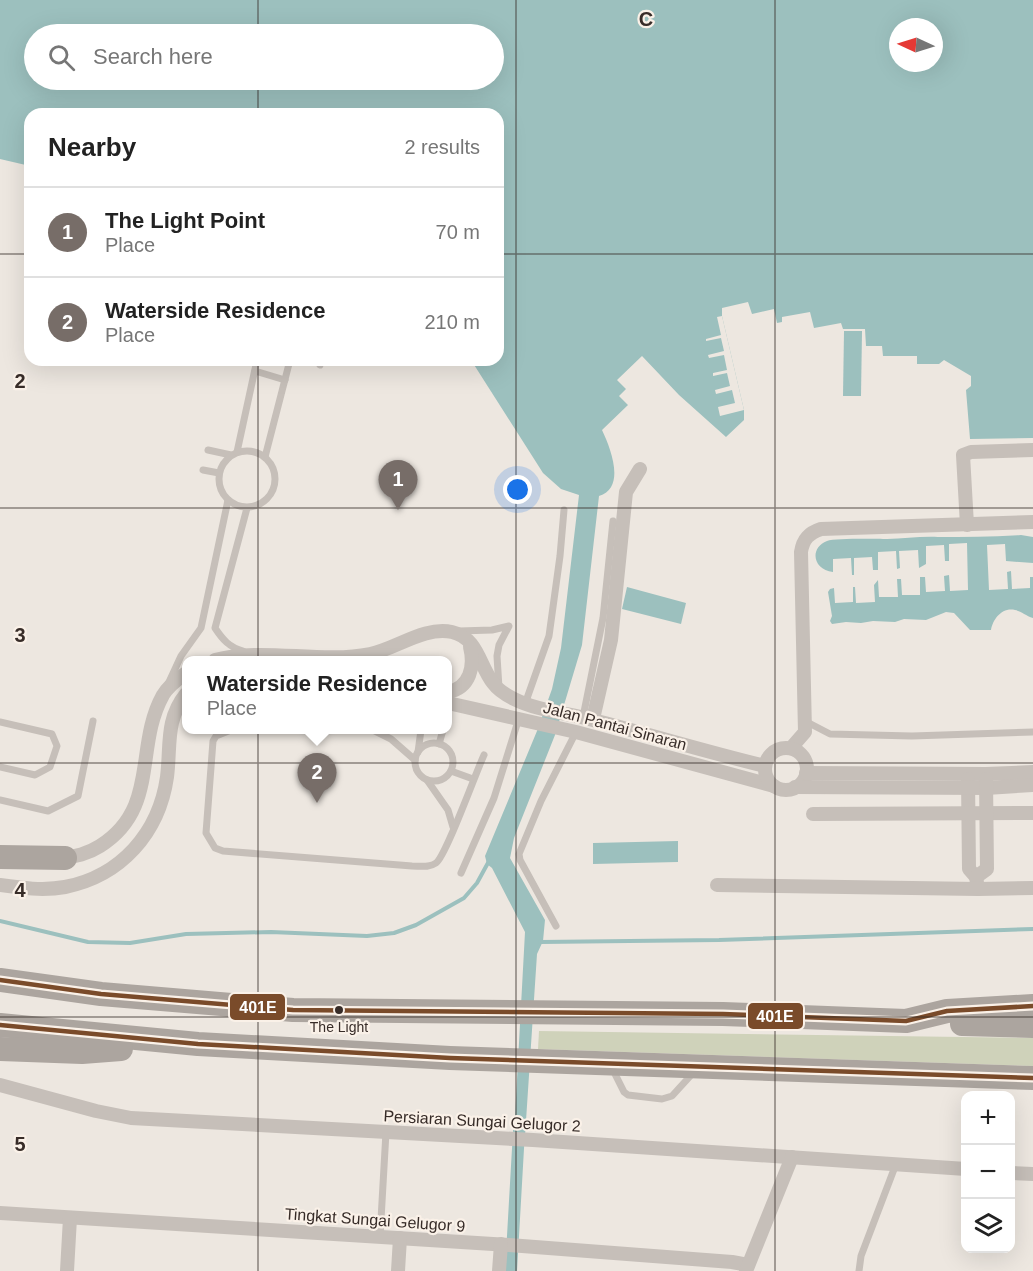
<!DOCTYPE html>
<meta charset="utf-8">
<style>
body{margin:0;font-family:Arial,sans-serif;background:#f6f6f6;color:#222}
.controls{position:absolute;right:18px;bottom:18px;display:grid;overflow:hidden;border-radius:12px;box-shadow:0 6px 24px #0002}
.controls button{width:54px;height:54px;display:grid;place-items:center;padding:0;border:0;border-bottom:2px solid #e0e0e0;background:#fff;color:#222;font:30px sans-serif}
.compass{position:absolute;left:889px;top:18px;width:54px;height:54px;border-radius:50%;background:#fff;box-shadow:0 6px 24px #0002;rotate:274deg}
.you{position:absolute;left:518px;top:490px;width:21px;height:21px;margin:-15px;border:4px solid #fff;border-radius:50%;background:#1a73e8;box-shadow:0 0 0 9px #1a73e833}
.badge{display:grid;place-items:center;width:39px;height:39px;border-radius:50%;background:#776d68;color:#fff;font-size:20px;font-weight:700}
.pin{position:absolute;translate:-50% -50px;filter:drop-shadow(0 2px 3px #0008)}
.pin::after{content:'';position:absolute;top:32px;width:21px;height:18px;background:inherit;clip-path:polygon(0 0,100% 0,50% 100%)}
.popup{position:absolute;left:182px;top:656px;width:270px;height:78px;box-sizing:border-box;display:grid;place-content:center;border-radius:12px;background:#fff;filter:drop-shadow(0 2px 4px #0005);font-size:20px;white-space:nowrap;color:#767676}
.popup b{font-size:22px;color:#222}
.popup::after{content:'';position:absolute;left:50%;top:100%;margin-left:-12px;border:12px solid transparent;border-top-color:#fff}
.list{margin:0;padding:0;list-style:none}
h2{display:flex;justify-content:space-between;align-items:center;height:78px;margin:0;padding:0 24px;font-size:26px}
h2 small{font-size:20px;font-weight:400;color:#767676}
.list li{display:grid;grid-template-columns:39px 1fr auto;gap:18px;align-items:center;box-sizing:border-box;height:90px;padding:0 24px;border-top:2px solid #e0e0e0}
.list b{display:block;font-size:22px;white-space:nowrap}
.list p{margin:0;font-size:20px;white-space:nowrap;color:#767676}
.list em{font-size:20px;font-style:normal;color:#767676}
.icon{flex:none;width:33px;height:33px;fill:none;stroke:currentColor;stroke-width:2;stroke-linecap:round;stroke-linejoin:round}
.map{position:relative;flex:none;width:1033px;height:1271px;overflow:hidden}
.search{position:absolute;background:#fff;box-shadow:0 6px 24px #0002;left:24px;top:24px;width:480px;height:66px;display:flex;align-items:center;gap:15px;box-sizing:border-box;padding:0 21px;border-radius:33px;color:#767676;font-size:22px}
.panel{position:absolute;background:#fff;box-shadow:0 6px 24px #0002;left:24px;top:108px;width:480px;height:258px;border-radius:18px}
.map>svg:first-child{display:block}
.green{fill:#cfd2ba}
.water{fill:#9cc0be;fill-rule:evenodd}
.pier{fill:#ede7e0}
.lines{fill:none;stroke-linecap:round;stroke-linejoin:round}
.stream{stroke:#9cc0be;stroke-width:4}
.canal{stroke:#9cc0be;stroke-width:12}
.lane{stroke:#c6bfb9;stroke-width:7}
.street{stroke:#c6bfb9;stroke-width:14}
.highway{stroke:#aca59f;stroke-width:24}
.bus-1-casing{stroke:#faf1e8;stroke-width:9}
.bus-1{stroke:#7a4b2a;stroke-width:4.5}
.grid{fill:none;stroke:#372c28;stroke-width:1.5;stroke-opacity:0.55}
.bus-dot{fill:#372c28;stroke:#faf1e8;stroke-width:2}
.labels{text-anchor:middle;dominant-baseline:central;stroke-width:4.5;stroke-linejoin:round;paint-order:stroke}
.bus-label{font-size:14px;fill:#372c28;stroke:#faf1e8}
.street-label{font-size:16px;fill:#372c28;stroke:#faf1e8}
.grid-label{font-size:20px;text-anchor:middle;font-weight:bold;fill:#372c28;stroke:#faf1e8;stroke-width:4.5;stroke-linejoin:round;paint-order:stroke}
.line-badge{stroke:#faf1e8;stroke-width:2}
.badge-label{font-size:16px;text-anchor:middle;font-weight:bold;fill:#fff}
</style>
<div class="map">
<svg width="1033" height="1271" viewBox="0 0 1033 1271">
<rect width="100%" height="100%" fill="#ede7e0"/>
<path class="green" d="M539,1031L1033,1038V1066L538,1049Z"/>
<g class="water">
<path d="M0,0H1033V438L970,439L966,390L971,386V376L944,360L939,364H917V356H883L882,346H866L865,329H843L841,323L814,328L810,312L782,317V322L777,323L774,309L752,314L748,302L722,308V316L744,410V420L726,437L679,395L642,356L617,380L626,389L619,396L628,405L602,430C611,449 626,488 599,496L582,645L555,735L514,838L510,858L545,920L543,941L537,954L525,1136L514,1135L525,932L492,868L487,864L485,856L537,731L552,689L561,648L579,495L561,489L543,473L471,360H498V114H30V166L0,159ZM898,27H934V63H898ZM34,34H494V80H34Z"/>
<path d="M844,331H862L861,396H843Z"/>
<path d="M1021,535L1033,537V563L1006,561L1005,544L987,545L989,590L1008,589L1007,572L1011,571L1012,589L1030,588V577H1033V618C1026,616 1021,611 1015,610C1002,607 993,619 991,630H970L954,613L946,612L926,620L904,619L895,622L873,621L861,623L846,622L832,624L830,621L832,616L828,592L830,589L834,588L835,603L853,602V587H855L856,603L875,602L874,585L878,580L879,597H898L897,579H901L902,595H920V577H925L926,592L945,591L944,576L949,575L950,591L968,590L967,543L949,544V561H945L944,545L926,546V564L919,568L918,550L899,551L900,568L897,569L896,551L878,552V570H873L872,557L854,558V575H852L851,558L833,559V572C813,570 809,548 827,541C835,538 876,539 887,539C904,539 921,536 938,537C965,537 993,537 1021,535Z"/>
<path d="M627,587L686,603L681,624L622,609Z"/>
<path d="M678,841V862L593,864V843Z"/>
</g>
<path class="pier" d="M722,316L744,410L720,416L718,407L735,403L732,390L716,394L715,390L730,386L727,373L713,376V373L727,370L724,355L709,358L708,355L724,351L721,338L706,341V339L721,335L717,317Z"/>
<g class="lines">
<g class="stream">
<path d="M0,921L88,942L130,943L186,934L271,932L367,936L394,933L416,925L464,898L477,883L489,861"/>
<path d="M540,942L719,940L1033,929"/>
</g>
<path class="canal" d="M511,1271L519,1131"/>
<g class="lane">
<path d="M320,365L321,360"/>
<path d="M255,371L285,380"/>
<path d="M208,450L231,455"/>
<circle cx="247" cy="479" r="28"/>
<path d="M237,452L257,360"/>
<path d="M265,457L290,360"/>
<path d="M203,470L219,473"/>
<path d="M459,631L492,630L509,626L499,645L497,656L499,688"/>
<path d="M243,651C229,647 223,640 215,628L247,508"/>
<path d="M169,682L181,656L201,628L228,500"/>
<path d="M525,704L549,636L560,556L564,510"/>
<path d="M583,717L603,618L613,521"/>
<path d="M805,721L830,734L912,736L1033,732"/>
<path d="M0,722L52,734L57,746L50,767L35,775L0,767"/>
<path d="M231,730L216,736L213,741L206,833L215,848L223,851L412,866C420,866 429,868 436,863C446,856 476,772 484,755"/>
<path d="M373,730L391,739L415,760"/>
<circle cx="434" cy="762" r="19"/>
<path d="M439,744L443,730"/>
<path d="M418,752L421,730"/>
<path d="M451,771L473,779"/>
<path d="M427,780L448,810L453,827"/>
<path d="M0,800L48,811L78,796L93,721"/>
<path d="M461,873L494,798L519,718"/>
<path d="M556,926L520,860L519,854L541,801L576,732"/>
<path d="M613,1070L624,1092L628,1095L662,1099L672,1096L693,1073"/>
<path d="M380,1237L386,1132"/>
<path d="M859,1271L861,1256L896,1164"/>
</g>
<g class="street">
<path d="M967,525L963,455L971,452L1033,450"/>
<path d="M215,660C263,647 320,664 370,654C396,649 424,626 452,632C478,638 479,665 493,683C498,690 506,695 514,699C538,711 568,713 593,720C651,735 707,752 765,766"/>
<path d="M448,692C470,688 475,666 470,647"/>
<path d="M448,703L576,732L774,786"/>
<path d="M593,719L611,640L626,492L640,469"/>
<path d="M791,748L805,732L801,552C803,539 809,533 821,529L1033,522"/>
<circle cx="786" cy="769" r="21"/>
<path d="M806,773L986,774L1033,772"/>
<path d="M968,779L969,869L976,877L978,889"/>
<path d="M795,787L986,788L1033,785"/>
<path d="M813,814L1033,813"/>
<path d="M61,857C74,858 89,853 100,846C160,808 134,747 163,695C169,685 178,679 186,673"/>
<path d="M976,877L987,869L986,779"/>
<path d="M0,885C21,888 44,891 65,887C121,876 159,833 167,777C171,746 165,720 186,694"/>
<path d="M717,885L978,889L1033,888"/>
<path d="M0,1085L96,1111L131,1118L533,1140L966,1169"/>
<path d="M1010,1173L1033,1174"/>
<path d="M0,1213L509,1245L732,1262L748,1265"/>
<path d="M67,1271L70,1218"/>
<path d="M398,1271L400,1238"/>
<path d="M499,1271L501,1244"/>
<path d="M746,1271L792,1157"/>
</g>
<g class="highway">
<path d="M0,857L65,858"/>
<path d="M0,980L101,994L293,1010L723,1014L906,1021L947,1011L1033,1006"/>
<path d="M962,1024L1033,1026"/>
<path d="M0,1025L198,1044L450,1058L1033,1078"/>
<path d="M0,1049L82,1052L121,1049"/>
</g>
<defs>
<g id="bus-1">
<path d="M0,980L101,994L293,1010L723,1014L906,1021L947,1011L1033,1006"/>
<path d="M0,1025L198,1044L450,1058L1033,1078"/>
</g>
</defs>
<use href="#bus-1" class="bus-1-casing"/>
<use href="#bus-1" class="bus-1"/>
</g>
<path class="grid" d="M258,0V34M516,0V1271M775,0V1271M258,80V114M0,254H30M498,254H1033M258,360V1271M0,508H1033M0,763H1033M0,1017H1033"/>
<circle class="bus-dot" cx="339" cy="1010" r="5"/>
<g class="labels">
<g class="bus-label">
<text x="339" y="1027">The Light</text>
</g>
<g class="street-label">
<text transform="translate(615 726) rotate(15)">Jalan Pantai Sinaran</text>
<text transform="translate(482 1121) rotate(3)">Persiaran Sungai Gelugor 2</text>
<text transform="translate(375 1220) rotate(4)">Tingkat Sungai Gelugor 9</text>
</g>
</g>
<g class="grid-label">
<text x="646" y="26">C</text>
<text x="20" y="388">2</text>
<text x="20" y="642">3</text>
<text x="20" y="897">4</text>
<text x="20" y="1151">5</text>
</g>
<g class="line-badge">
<rect x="229" y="993" width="57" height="28" rx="6" fill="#7a4b2a"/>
<rect x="747" y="1002" width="57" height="28" rx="6" fill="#7a4b2a"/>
</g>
<g class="badge-label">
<text x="258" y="1013">401E</text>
<text x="775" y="1022">401E</text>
</g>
</svg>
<div class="controls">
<button>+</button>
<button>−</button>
<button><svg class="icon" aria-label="layers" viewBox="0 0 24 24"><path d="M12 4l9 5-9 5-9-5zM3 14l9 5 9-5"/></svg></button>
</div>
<svg class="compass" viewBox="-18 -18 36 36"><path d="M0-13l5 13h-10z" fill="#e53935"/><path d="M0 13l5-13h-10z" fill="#767676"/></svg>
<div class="you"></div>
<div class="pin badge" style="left:398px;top:510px">1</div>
<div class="pin badge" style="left:317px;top:803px">2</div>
<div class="popup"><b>Waterside Residence</b>Place</div>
<div class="search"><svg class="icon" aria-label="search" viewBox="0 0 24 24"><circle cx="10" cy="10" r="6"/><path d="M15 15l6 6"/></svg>Search here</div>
<section class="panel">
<h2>Nearby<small>2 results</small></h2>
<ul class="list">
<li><span class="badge">1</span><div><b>The Light Point</b><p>Place</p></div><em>70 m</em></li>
<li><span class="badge">2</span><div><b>Waterside Residence</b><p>Place</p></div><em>210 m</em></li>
</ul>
</section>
</div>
